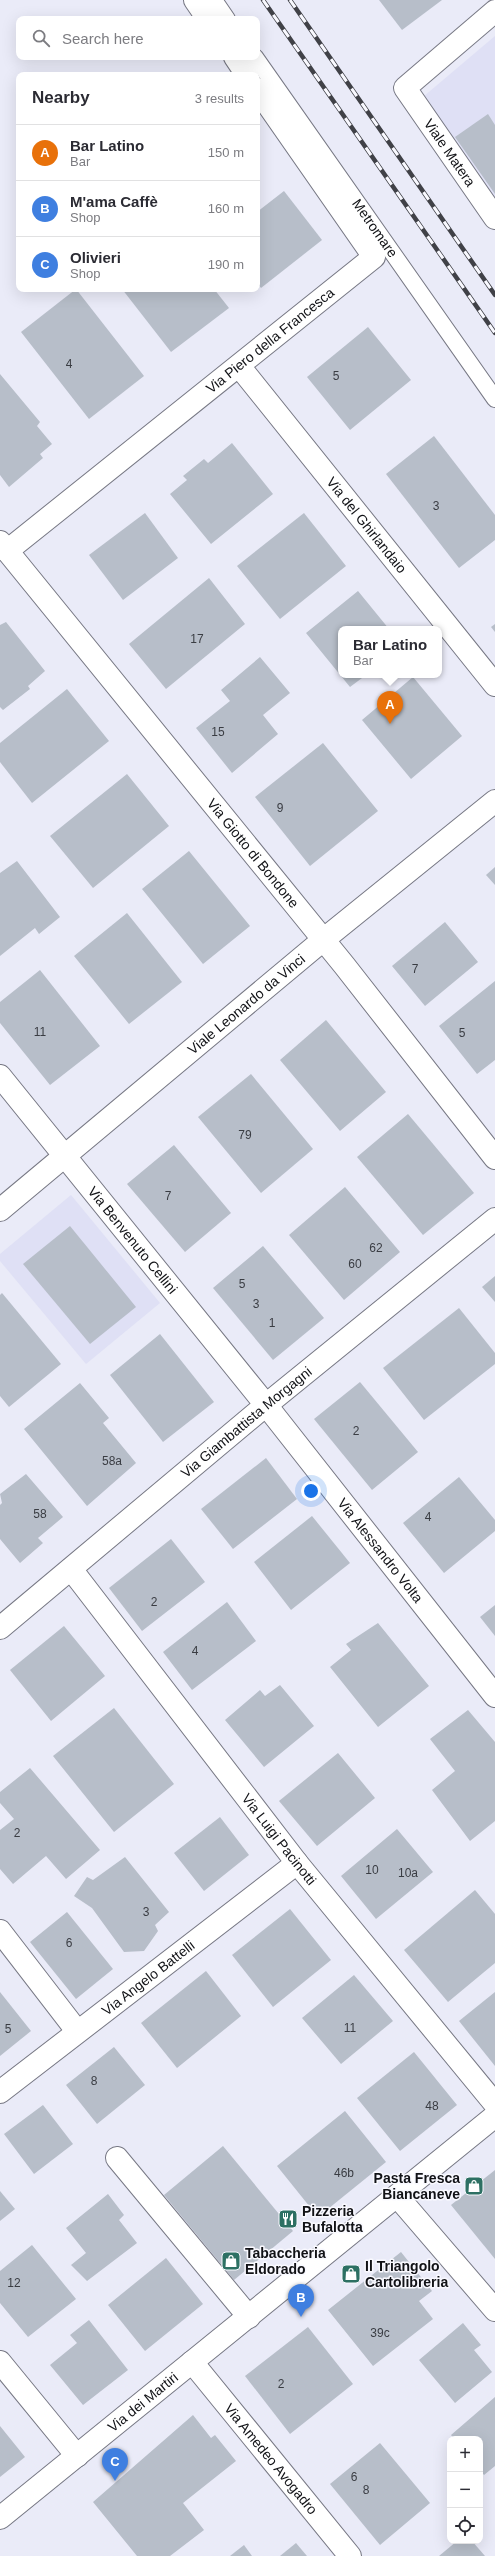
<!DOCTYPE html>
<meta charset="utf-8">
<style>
body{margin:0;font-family:Helvetica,sans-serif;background:#f7f7f7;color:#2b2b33}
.controls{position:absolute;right:12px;bottom:12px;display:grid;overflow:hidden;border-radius:8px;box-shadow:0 4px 16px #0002}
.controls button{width:36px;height:36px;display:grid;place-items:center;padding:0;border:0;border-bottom:1px solid #e1e1e2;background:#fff;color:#2b2b33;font:20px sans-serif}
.you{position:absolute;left:311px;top:1491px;width:14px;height:14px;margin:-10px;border:3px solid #fff;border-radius:50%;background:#1a73e8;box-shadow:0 0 0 6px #1a73e833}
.badge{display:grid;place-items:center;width:26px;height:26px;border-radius:50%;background:#db2777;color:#fff;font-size:13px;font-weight:700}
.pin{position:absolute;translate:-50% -33px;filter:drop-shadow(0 1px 2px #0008)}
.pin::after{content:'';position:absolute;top:21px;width:14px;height:12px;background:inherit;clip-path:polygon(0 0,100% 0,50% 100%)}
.popup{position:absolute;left:338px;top:626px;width:104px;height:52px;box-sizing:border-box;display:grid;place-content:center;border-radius:8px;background:#fff;filter:drop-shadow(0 1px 3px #0005);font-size:13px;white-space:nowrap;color:#7c7c81}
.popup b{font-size:15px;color:#2b2b33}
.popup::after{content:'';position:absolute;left:50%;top:100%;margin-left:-8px;border:8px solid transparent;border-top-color:#fff}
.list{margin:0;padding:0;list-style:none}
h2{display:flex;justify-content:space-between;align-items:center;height:52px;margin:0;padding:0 16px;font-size:17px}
h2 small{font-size:13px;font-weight:400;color:#7c7c81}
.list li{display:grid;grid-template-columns:26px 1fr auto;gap:12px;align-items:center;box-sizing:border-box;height:56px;padding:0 16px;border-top:1px solid #e1e1e2}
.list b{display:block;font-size:15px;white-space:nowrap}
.list p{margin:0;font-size:13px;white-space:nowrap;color:#7c7c81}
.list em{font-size:13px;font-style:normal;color:#7c7c81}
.icon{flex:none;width:22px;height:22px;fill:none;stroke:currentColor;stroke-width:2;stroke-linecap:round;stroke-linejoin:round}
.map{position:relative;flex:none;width:495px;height:2556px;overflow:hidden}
.search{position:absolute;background:#fff;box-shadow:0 4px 16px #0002;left:16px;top:16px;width:244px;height:44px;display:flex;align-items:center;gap:10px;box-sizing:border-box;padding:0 14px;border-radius:8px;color:#7c7c81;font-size:15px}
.panel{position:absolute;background:#fff;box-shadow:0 4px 16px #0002;left:16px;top:72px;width:244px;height:220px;border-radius:8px}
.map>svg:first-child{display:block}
.built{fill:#dfe0f5}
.building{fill:#b7bec9}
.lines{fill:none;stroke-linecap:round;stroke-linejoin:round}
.service-casing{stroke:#777884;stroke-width:18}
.minor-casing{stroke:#777884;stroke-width:24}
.tertiary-casing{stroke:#777884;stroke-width:24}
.service{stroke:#fff;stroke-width:16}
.minor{stroke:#fff;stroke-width:22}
.tertiary{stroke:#fff;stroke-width:22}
.rail-casing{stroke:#404147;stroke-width:4.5}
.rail{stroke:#f9f9ff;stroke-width:3;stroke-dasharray:9;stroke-linecap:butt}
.labels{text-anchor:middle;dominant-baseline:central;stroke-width:3;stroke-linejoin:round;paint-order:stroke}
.number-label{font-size:12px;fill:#3a3d43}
.street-label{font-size:14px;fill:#111216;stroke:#f9f9ff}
.poi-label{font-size:14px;font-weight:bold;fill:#111216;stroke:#f9f9ff;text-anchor:start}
</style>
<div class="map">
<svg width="495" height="2556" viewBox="0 0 495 2556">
<rect width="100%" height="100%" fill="#eaebf8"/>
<g class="built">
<path d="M495,36V202L423,97Z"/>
<path d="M71,1195L160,1303L86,1364L0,1261V1254Z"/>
</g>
<g class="building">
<path d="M379,0H442L402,30Z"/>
<path d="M488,114L495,125V194L455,137Z"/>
<path d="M284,191L322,240L261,288L257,283V212Z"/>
<path d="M76,289L144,376L89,419L21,332Z"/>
<path d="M122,289H214L229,308L171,352Z"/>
<path d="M368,327L411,380L350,430L307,377Z"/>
<path d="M0,374L40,422L37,426L52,444L40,454L43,458L9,487L0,475Z"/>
<path d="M434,436L495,515V540L459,568L386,474Z"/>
<path d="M232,443L273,494L211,544L170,494L187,480L183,476L204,459L208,463Z"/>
<path d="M145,513L178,558L123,600L89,555Z"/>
<path d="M304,513L346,566L280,619L237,566Z"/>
<path d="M209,578L245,624L166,689L129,644Z"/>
<path d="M358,591L389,629H341V675H366L350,687L306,633Z"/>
<path d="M6,622L45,671L28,686L30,689L3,710L0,707V625Z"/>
<path d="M495,624V632L491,627Z"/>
<path d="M260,657L290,693L263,715L278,734L232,773L196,728L230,701L221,690Z"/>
<path d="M413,677L462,736L411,779L362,720Z"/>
<path d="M67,689L109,741L32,803L0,762V743Z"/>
<path d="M323,743L378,811L310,866L255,797Z"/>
<path d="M127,774L169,826L93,888L50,836Z"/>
<path d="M189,851L250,926L203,964L142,889Z"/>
<path d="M17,861L60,917L39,934L35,928L0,956V873Z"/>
<path d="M495,867V885L486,875Z"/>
<path d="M127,913L182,982L129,1024L74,956Z"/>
<path d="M445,922L478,962L425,1006L392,966Z"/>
<path d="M40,970L100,1046L50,1085L0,1023V1002Z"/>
<path d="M495,981V1060L477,1074L439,1026Z"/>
<path d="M326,1020L386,1092L340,1131L280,1060Z"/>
<path d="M251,1074L313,1149L261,1193L198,1117Z"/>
<path d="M408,1114L474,1193L423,1235L357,1157Z"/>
<path d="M174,1145L231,1213L185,1252L127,1184Z"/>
<path d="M345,1187L400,1252L344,1300L289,1235Z"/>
<path d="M70,1226L136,1307L90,1344L23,1264Z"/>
<path d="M263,1246L324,1318L273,1360L213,1288Z"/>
<path d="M495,1276V1302L482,1287Z"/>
<path d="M2,1293L61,1364L9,1407L0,1396V1295Z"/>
<path d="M459,1308L495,1353V1364L424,1420L383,1368Z"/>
<path d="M160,1334L214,1402L163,1442L110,1375Z"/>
<path d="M360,1382L418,1452L372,1490L314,1419Z"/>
<path d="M80,1383L109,1418L103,1423L136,1463L87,1506L24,1429Z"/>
<path d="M266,1458L297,1499L233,1549L201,1509Z"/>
<path d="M26,1474L63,1517L38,1538L43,1543L20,1563L0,1539V1505L2,1503L0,1494Z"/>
<path d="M459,1477L495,1520V1531L444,1573L403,1523Z"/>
<path d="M312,1516L350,1563L291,1610L254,1562Z"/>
<path d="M171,1539L205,1582L142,1631L109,1588Z"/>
<path d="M227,1602L256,1641L192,1690L163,1652Z"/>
<path d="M495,1605V1636L480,1617Z"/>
<path d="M378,1623L429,1686L378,1727L330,1667L351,1650L346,1644Z"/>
<path d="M64,1626L105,1676L51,1721L10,1670Z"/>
<path d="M280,1685L314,1726L264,1767L225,1720L260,1690L265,1696Z"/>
<path d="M114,1708L174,1784L114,1832L53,1756Z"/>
<path d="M468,1710L495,1742V1821L470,1841L432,1790L455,1771L430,1739Z"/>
<path d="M338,1753L375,1798L317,1846L279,1801Z"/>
<path d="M30,1768L100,1850L66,1879L46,1856L13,1884L0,1869V1830L14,1819L0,1803V1792Z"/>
<path d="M220,1817L249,1855L204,1891L174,1853Z"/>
<path d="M397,1829L433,1872L376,1919L341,1876Z"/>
<path d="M125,1857L169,1912L155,1925L158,1931L144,1951L124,1952L92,1908L74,1896L87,1877L93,1880Z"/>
<path d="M475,1890L495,1914V1963L448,2002L404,1950Z"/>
<path d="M290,1909L331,1960L273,2007L232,1955Z"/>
<path d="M67,1912L113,1969L76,1999L30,1942Z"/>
<path d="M206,1971L241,2016L177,2068L141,2023Z"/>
<path d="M354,1975L393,2021L341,2064L302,2018Z"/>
<path d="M0,1992L31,2031L0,2056Z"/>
<path d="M495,1992V2066L459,2021Z"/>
<path d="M114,2047L145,2085L97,2124L66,2085Z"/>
<path d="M414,2052L457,2105L400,2151L357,2098Z"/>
<path d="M43,2105L73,2144L34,2174L4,2134Z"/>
<path d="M345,2111L386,2162L318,2217L277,2166Z"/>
<path d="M223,2146L293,2231L234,2280L164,2195Z"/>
<path d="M495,2170V2259L451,2205Z"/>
<path d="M0,2191L15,2209L0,2221Z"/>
<path d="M108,2194L124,2215L119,2220L137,2243L87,2281L71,2265L86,2253L66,2228Z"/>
<path d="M32,2245L76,2299L28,2337L0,2303V2271Z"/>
<path d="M401,2252L432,2291L419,2301L433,2319L373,2366L328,2310Z"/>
<path d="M166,2258L203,2304L145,2351L108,2305Z"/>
<path d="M89,2320L128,2370L83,2405L50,2365L77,2343L70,2335Z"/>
<path d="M463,2323L481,2345L474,2350L492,2372L455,2403L419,2360Z"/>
<path d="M308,2327L353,2384L290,2434L245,2376Z"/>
<path d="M495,2397V2466L484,2475L480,2470V2439H454L451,2435Z"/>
<path d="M193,2415L211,2438L215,2435L236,2461L183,2503L204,2530L170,2556H137L93,2502Z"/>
<path d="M0,2426L25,2457L0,2477Z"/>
<path d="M380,2443L430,2503L380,2545L330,2484Z"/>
<path d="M457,2541H472L485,2556H439Z"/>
<path d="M296,2543L307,2556H280Z"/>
<path d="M244,2545L252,2556H230Z"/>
</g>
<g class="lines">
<defs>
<g id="service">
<path d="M214,0L227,19"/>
<path id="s1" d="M255,57L495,399"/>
</g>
<g id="minor">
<path d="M195,0L208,19"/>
<path id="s2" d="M495,11L405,88L495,218"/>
<path d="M235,57L247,75"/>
<path id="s3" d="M239,366L495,685"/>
<path id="s4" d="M0,542L344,965L495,1158"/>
<path id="s5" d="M7,551L374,257L257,89"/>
<path id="s6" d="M0,1076L266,1405L495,1696"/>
<path id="s7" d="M0,1210L323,940L495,801"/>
<path id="s8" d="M71,1569L297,1863L495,2104"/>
<path id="s9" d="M0,1628L266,1405L495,1219"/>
<path d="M0,1931L77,2031"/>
<path id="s10" d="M0,2092L297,1863"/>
<path d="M117,2158L249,2317"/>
<path d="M397,2196L495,2310"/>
<path d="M0,2362L77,2456"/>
<path id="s11" d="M192,2362L350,2556"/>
</g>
<g id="tertiary">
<path id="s12" d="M0,2518L495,2116"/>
</g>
</defs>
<use href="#service" class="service-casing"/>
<use href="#minor" class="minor-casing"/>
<use href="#tertiary" class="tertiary-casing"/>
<use href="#service" class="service"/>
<use href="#minor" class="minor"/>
<use href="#tertiary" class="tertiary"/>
<defs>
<g id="rail">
<path d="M263,0L495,333"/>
<path d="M290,0L495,295"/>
</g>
</defs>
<use href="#rail" class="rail-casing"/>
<use href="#rail" class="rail"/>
</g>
<defs>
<symbol id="shop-square" viewBox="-11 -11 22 22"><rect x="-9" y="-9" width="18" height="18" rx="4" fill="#2d7063" stroke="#f9f9ff"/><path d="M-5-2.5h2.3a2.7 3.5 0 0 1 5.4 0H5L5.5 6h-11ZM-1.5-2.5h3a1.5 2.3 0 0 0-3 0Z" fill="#fff"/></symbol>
<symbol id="restaurant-square" viewBox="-11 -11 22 22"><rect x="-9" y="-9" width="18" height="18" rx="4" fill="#2d7063" stroke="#f9f9ff"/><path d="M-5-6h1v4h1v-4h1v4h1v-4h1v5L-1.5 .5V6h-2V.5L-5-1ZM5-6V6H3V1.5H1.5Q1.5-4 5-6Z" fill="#fff"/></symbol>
</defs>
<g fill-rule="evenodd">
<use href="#shop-square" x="463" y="2175" width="22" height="22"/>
<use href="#restaurant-square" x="277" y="2208" width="22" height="22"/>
<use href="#shop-square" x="220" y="2250" width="22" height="22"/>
<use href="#shop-square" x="340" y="2263" width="22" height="22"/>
</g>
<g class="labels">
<g class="number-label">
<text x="69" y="364">4</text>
<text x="336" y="376">5</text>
<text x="436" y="506">3</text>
<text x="197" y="639">17</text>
<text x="218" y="732">15</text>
<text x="280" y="808">9</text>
<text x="415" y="969">7</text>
<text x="40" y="1032">11</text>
<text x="462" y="1033">5</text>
<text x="245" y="1135">79</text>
<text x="168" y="1196">7</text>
<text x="376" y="1248">62</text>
<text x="355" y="1264">60</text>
<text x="242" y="1284">5</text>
<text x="256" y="1304">3</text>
<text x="272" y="1323">1</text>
<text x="356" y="1431">2</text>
<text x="112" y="1461">58a</text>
<text x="40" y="1514">58</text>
<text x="428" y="1517">4</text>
<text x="154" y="1602">2</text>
<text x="195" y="1651">4</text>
<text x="17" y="1833">2</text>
<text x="372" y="1870">10</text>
<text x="408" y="1873">10a</text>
<text x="146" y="1912">3</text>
<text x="69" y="1943">6</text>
<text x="350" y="2028">11</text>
<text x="8" y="2029">5</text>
<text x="94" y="2081">8</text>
<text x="432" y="2106">48</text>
<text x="344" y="2173">46b</text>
<text x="14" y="2283">12</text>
<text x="380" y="2333">39c</text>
<text x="281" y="2384">2</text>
<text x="354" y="2477">6</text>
<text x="366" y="2490">8</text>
</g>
<g class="street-label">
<text stroke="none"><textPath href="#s2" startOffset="197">Viale Matera</textPath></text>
<text stroke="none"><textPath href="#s1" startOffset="209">Metromare</textPath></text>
<text stroke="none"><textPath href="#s5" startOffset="337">Via Piero della Francesca</textPath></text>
<text stroke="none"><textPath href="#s3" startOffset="204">Via del Ghirlandaio</textPath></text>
<text stroke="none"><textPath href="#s4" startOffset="401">Via Giotto di Bondone</textPath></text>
<text stroke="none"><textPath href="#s7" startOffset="321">Viale Leonardo da Vinci</textPath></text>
<text stroke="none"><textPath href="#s6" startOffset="211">Via Benvenuto Cellini</textPath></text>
<text stroke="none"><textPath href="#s9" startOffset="321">Via Giambattista Morgagni</textPath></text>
<text stroke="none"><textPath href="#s6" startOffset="608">Via Alessandro Volta</textPath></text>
<text stroke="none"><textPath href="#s8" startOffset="341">Via Luigi Pacinotti</textPath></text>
<text stroke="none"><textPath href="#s10" startOffset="187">Via Angelo Battelli</textPath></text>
<text stroke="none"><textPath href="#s12" startOffset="184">Via dei Martiri</textPath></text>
<text stroke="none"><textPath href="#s11" startOffset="125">Via Amedeo Avogadro</textPath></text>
</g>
<g class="poi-label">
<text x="460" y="2178" text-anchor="end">Pasta Fresca<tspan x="460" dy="16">Biancaneve</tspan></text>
<text x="302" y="2211">Pizzeria<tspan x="302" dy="16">Bufalotta</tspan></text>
<text x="245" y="2253">Tabaccheria<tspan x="245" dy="16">Eldorado</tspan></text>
<text x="365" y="2266">Il Triangolo<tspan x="365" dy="16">Cartolibreria</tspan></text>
</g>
</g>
</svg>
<div class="controls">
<button>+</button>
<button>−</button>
<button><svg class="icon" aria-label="locate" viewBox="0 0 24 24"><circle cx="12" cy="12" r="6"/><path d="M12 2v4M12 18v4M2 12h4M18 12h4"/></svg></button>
</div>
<div class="you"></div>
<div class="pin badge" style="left:390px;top:724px;background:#e8710a">A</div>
<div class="popup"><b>Bar Latino</b>Bar</div>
<div class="pin badge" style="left:301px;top:2317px;background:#3f7fe0">B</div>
<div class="pin badge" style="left:115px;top:2481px;background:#3f7fe0">C</div>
<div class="search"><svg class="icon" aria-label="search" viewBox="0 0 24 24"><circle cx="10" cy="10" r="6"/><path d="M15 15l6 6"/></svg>Search here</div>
<section class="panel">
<h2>Nearby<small>3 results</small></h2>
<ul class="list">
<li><span class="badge" style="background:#e8710a">A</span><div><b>Bar Latino</b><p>Bar</p></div><em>150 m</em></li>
<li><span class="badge" style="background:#3f7fe0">B</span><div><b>M'ama Caffè</b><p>Shop</p></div><em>160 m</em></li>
<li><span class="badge" style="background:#3f7fe0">C</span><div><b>Olivieri</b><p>Shop</p></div><em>190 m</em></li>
</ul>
</section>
</div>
